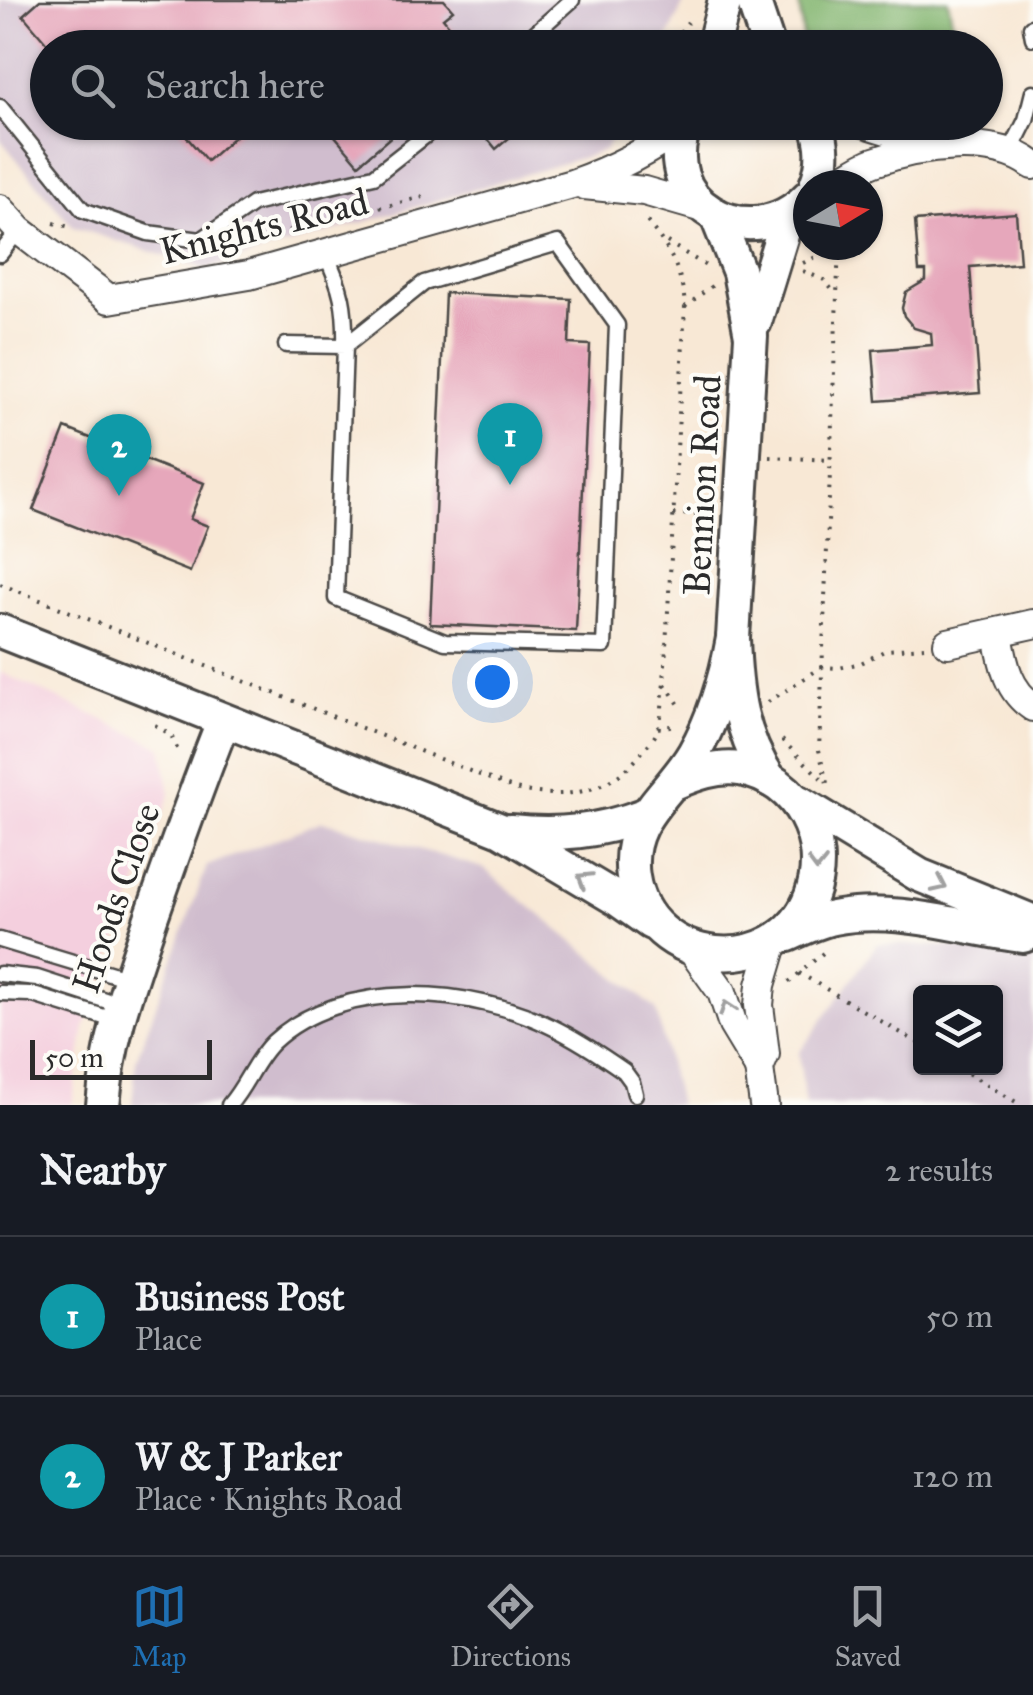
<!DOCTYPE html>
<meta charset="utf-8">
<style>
body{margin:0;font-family:"IM FELL Great Primer",serif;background:#20242c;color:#f1f3f6}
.controls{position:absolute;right:30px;bottom:30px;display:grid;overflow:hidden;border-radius:10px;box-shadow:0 2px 8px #0004}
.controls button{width:90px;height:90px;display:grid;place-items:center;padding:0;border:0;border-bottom:2px solid #363941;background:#171b24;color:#f1f3f6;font:50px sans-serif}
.compass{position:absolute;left:793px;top:170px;width:90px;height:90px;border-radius:50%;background:#171b24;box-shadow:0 2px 8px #0004;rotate:80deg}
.scale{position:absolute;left:30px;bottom:25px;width:182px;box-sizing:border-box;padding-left:10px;border:5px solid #2b2b2b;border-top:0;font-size:28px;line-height:35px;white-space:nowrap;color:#2b2b2b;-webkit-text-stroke:8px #fdfcf7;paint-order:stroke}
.you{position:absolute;left:492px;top:682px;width:35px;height:35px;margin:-25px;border:8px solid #fff;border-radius:50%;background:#1a73e8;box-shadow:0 0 0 15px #1a73e833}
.badge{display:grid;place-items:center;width:65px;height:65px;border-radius:50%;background:#1f6fb2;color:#fff;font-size:32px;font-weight:700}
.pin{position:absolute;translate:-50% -82px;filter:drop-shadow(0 2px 5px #0008)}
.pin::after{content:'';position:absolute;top:52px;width:35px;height:30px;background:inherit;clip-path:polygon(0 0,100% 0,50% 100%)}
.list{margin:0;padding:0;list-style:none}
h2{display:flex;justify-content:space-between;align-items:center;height:130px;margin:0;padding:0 40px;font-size:42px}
h2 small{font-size:32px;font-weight:400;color:#9ea1a6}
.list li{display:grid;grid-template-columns:65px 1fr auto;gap:30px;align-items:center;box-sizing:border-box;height:160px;padding:0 40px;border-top:2px solid #363941}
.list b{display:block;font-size:38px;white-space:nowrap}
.list p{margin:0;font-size:32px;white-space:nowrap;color:#9ea1a6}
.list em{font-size:32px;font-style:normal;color:#9ea1a6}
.icon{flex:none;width:55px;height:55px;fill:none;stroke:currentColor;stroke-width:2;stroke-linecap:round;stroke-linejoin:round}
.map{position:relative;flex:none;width:1033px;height:1105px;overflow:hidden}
.search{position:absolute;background:#171b24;box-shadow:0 2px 8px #0004;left:30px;right:30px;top:30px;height:110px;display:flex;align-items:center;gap:25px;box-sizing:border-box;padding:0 35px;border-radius:55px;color:#9ea1a6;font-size:38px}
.sheet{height:450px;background:#171b24}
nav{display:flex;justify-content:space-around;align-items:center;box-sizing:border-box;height:140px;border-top:2px solid #363941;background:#171b24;font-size:28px;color:#9ea1a6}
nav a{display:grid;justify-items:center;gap:5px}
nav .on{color:#1f6fb2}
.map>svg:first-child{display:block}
.built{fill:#f4cfde}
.industrial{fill:#d0bdce;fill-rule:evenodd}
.forest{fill:#84b671;stroke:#58704e;stroke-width:2.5}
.building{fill:#e6a7bb}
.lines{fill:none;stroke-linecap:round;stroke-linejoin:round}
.service-casing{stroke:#4a4744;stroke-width:19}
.minor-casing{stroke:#4a4744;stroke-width:32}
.tertiary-casing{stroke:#4a4744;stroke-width:38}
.path{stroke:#4a4744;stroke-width:4;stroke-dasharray:2.5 8;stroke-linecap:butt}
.service{stroke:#fff;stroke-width:14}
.minor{stroke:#fff;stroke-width:28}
.tertiary{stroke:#fff;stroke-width:32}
.oneway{stroke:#a0a0a0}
.labels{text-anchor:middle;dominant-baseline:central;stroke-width:8;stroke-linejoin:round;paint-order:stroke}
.street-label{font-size:38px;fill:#2b2b2b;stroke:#fdfcf7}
</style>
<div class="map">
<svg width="1033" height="1105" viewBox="0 0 1033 1105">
<rect width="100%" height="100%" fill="#fdfcf7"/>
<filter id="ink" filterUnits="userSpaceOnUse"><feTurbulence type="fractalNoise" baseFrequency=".01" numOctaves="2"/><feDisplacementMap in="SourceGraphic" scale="20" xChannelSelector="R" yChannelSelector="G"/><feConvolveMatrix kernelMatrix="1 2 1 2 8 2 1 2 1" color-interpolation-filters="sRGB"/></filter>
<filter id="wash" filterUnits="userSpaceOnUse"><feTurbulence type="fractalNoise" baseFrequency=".0048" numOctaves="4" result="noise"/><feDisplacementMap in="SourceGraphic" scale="40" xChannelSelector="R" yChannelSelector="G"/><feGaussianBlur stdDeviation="2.25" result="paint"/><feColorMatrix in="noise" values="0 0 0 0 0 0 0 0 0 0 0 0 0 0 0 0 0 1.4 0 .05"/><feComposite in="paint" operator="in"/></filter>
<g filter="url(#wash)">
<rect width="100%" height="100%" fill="#f8e8d5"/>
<path class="built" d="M0,672L162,747L170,794L85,1027L72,1105H0Z"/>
<g class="industrial">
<path d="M0,0H685L664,47L48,48V122L623,123L604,151L206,269L73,227L0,139Z"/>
<path d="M323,821L483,868L656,1009L678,1105H132L136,1060L207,866Z"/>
<path d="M877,944L1033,949V1105H805L799,1053ZM920,992H996V1068H920Z"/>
</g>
<path class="forest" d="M799,0H948L957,47H816L803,39Z"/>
<g id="blocks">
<g class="building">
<path d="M40,0H444L453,10L443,18L463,42L457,48H51L23,15Z"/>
<path d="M174,122H251L207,161Z"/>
<path d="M323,122H408L359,164Z"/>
<path d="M474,122H528L496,149Z"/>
<path d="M1016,213L1020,263L970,267L980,393L877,401L873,350L932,345L931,333L914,328L904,316L902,308L906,292L926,280V271H919L915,221Z"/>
<path d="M445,293L571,299L569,344L590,345L576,631L430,624Z"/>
<path d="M65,428L204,483L190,519L208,526L190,572L33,510Z"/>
</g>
</g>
</g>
<g filter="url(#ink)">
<use href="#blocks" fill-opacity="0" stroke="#4a4744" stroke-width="2.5"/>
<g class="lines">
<defs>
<g id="service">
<path d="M1031,27L1033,38"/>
<path d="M518,48L572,0"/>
<path d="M0,107L83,210L148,233L201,240L253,204L374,176L435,128"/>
<path d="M1010,152L1026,120L1033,92"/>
<path d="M0,254L19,230"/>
<path d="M286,345L345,346L424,283L558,243L617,325L604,646L445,642L336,598L345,346C346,307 342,288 325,253"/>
<path d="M0,940L129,979"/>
<path d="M0,974L37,978L120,1005"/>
<path d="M0,993L30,994L117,1021"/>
<path d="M229,1105C246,1086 255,1059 273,1042C342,977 473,987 552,1027C577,1039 601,1055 624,1071L632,1082L635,1094"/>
</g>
<g id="minor">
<path d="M861,122L942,147"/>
<path d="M584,185L644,191L703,208"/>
<path d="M833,185C846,178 860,167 874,162C918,146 994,135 1033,165"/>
<path d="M0,209L19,230L109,299L249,275L572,184C615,169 650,151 687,124"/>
<path d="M998,634C1003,662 1007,690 1033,707"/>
<path d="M948,643L1033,624"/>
<path d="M692,950L722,992L733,1025L759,1068"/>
<path d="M764,1105L759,1068L765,1054L759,1005L761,985L774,941"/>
</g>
<g id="tertiary">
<path d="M753,0L769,48"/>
<path d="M713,48L725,0"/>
<path d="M687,122C650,201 749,259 808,197"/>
<path d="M816,185C825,163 824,144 816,122"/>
<path d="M717,217L739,272L751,336L733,638C735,690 740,736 770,780"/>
<path d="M755,322L788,215"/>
<path d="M0,631L501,830L617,899L651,923"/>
<path d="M674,783C695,774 716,766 740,769C799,779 831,842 811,896C779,981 647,969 633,877C624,820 669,796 694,753C714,718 726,677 733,638"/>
<path d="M799,802L919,875L1027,919L1033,924"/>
<path d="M510,831C558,836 599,832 644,815"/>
<path d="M788,935C803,928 818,921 833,918C894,905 962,928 1023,936L1033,932"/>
<path d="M103,1105C109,1035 129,984 151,918C174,852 197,787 223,722"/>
</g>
</defs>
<use href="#service" class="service-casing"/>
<use href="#minor" class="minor-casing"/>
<use href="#tertiary" class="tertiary-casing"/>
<g class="path">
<path d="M796,41L805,48"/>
<path d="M667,48L688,22"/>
<path d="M54,223L74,228"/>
<path d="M667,242L706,266"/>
<path d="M227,246L427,196"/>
<path d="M803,263L818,256L830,245"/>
<path d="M803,271L824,280L835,293"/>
<path d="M685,307L713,285"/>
<path d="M770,457L830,460"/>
<path d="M673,514L714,515"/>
<path d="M0,584L515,789C566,801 614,793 645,748C650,743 656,736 658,729C663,715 662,697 664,682L685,307C683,271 667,244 643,217"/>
<path d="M665,684L682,709"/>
<path d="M768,702L822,667L839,668L861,663L886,650L924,647"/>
<path d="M155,725L171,735L180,755"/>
<path d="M658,728L676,725"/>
<path d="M782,740L822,779"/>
<path d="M827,783L819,750L839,245"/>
<path d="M799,973L920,1044"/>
<path d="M789,982L823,953"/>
<path d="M959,1068L1021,1105"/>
</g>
<use href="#service" class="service"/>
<use href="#minor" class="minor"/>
<use href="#tertiary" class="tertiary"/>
</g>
<defs><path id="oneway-chevron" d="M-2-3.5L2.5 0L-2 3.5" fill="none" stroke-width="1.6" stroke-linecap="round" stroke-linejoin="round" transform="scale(2.5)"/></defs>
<g class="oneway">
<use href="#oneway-chevron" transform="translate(817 864) rotate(91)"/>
<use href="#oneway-chevron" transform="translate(584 879) rotate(-148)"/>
<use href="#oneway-chevron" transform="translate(940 885) rotate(25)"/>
<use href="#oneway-chevron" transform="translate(727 1008) rotate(-109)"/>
</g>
</g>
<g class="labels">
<g class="street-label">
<text transform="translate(264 226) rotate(-14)">Knights Road</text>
<text transform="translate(702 485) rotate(-87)">Bennion Road</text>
<text transform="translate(116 898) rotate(-71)">Hoods Close</text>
</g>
</g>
</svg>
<div class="controls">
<button><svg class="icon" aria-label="layers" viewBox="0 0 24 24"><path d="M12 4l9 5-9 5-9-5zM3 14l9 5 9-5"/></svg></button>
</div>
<svg class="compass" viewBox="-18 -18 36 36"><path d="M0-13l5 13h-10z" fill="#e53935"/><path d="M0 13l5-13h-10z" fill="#9ea1a6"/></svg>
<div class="scale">50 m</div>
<div class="you"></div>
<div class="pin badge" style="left:510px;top:485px;background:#0f9aa8">1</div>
<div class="pin badge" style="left:119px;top:496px;background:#0f9aa8">2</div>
<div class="search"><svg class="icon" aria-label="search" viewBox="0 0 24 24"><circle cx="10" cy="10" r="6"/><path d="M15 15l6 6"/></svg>Search here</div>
</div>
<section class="sheet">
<h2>Nearby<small>2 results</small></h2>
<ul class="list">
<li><span class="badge" style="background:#0f9aa8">1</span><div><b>Business Post</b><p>Place</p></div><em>50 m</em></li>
<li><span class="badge" style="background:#0f9aa8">2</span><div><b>W &amp; J Parker</b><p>Place · Knights Road</p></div><em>120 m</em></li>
</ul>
</section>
<nav>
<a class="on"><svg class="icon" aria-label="map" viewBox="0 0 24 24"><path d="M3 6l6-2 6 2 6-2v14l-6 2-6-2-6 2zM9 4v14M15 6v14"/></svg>Map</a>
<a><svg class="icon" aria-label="directions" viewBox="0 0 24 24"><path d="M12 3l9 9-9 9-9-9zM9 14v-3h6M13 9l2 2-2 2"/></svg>Directions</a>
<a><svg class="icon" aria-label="saved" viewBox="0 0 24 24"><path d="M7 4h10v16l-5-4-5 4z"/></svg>Saved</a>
</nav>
